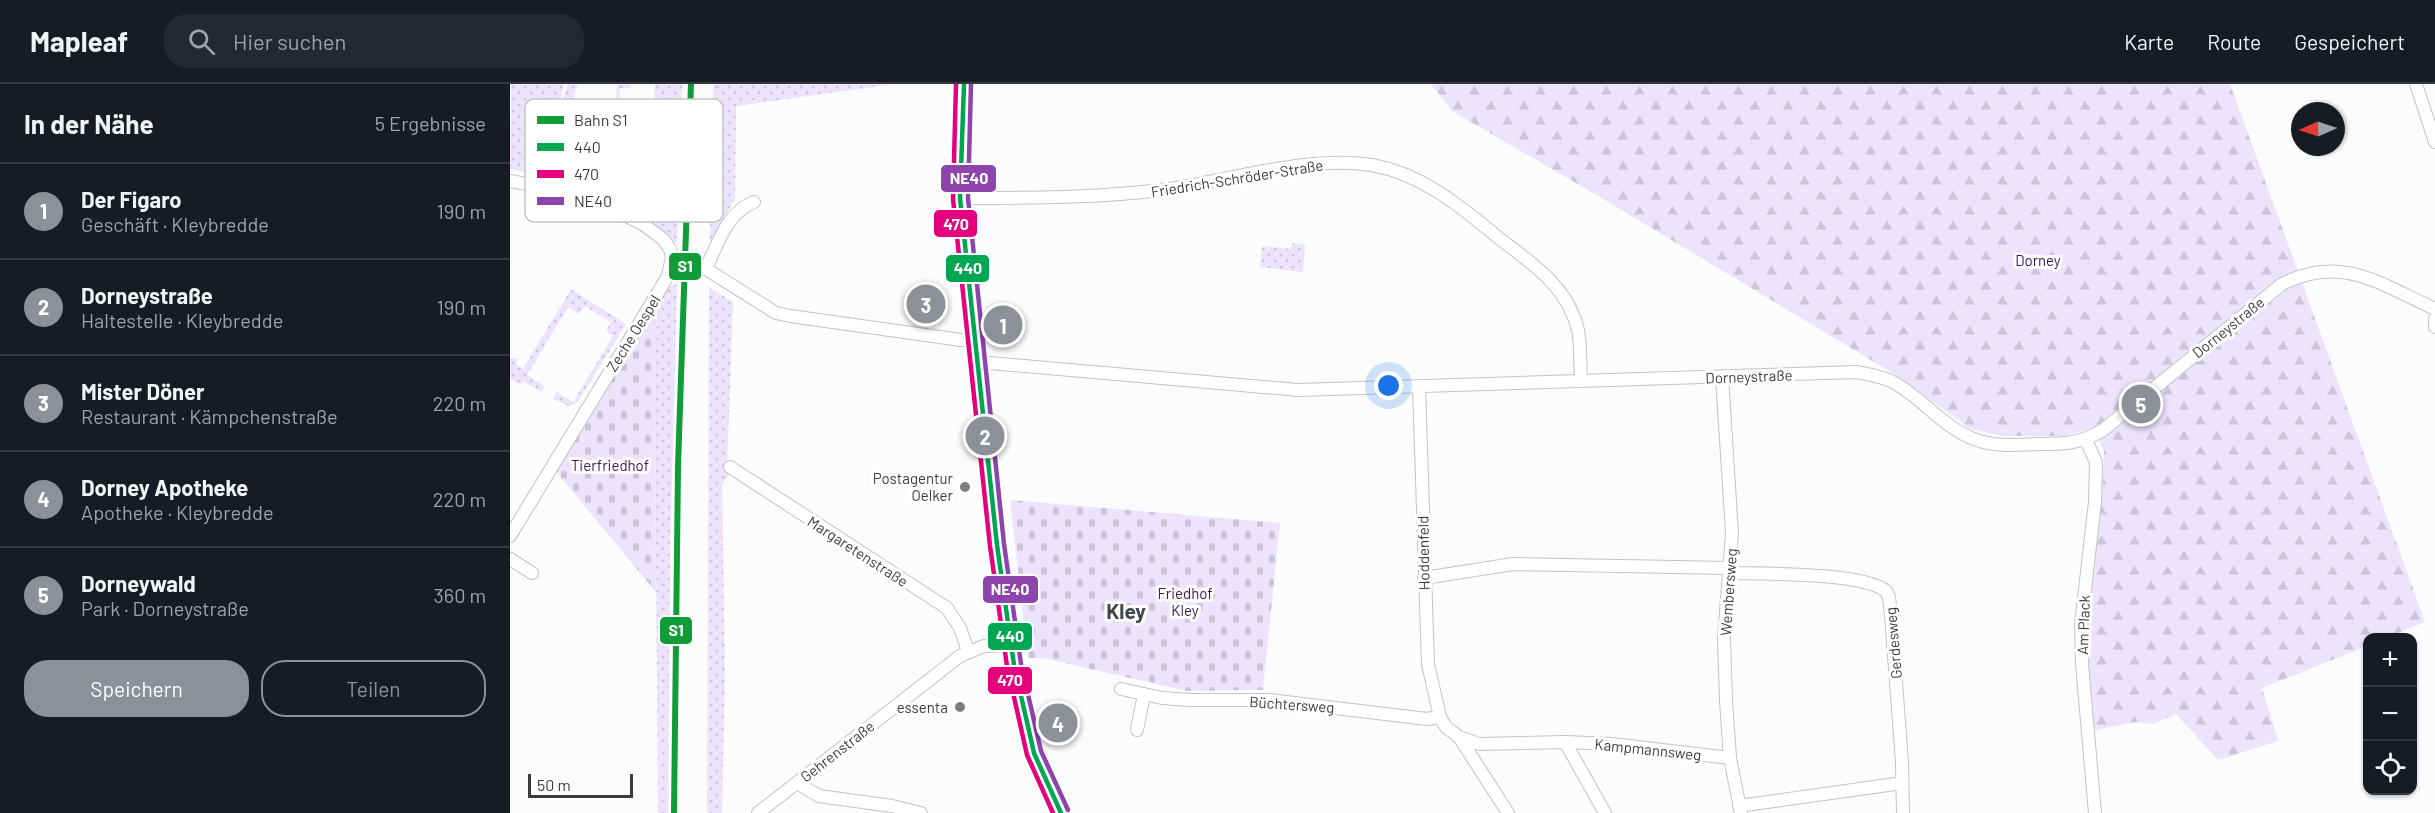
<!DOCTYPE html>
<html lang="de">
<meta charset="utf-8">
<style>
body{margin:0;font-family:Barlow,sans-serif;background:#242831;color:#f1f3f6}
.controls{position:absolute;right:18px;bottom:18px;display:grid;overflow:hidden;border-radius:12px;box-shadow:0 2px 4px #0004}
.controls button{width:54px;height:54px;display:grid;place-items:center;padding:0;border:0;border-bottom:2px solid #363941;background:#171b24;color:#f1f3f6;font:30px sans-serif}
.compass{position:absolute;left:1781px;top:18px;width:54px;height:54px;border-radius:50%;background:#171b24;box-shadow:0 2px 4px #0004;rotate:267deg}
.scale{position:absolute;left:18px;bottom:15px;width:105px;box-sizing:border-box;padding-left:6px;border:3px solid #3a3d3f;border-top:0;font-size:16px;line-height:21px;white-space:nowrap;color:#3a3d3f;-webkit-text-stroke:4px #fff;paint-order:stroke}
.you{position:absolute;left:879px;top:302px;width:21px;height:21px;margin:-15px;border:4px solid #fff;border-radius:50%;background:#1a73e8;box-shadow:0 0 0 9px #1a73e833}
.badge{display:grid;place-items:center;width:39px;height:39px;border-radius:50%;background:#8c9099;color:#fff;font-size:20px;font-weight:700}
.pin{position:absolute;translate:-50% -50%;border:3px solid #fff;box-shadow:0 2px 6px #0006}
.list{margin:0;padding:0;list-style:none}
h2{display:flex;justify-content:space-between;align-items:center;height:78px;margin:0;padding:0 24px;font-size:26px}
h2 small{font-size:20px;font-weight:400;color:#9ea1a6}
.list li{display:grid;grid-template-columns:39px 1fr auto;gap:18px;align-items:center;box-sizing:border-box;height:96px;padding:0 24px;border-top:2px solid #363941}
.list b{display:block;font-size:22px;white-space:nowrap}
.list p{margin:0;font-size:20px;white-space:nowrap;color:#9ea1a6}
.list em{font-size:20px;font-style:normal;color:#9ea1a6}
.actions{display:flex;gap:12px;padding:18px 24px}
.actions a{flex:1;padding:14px 0;border:2px solid #8c9099;border-radius:24px;text-align:center;font-size:21px;color:#8c9099}
.actions .main{background:#8c9099;color:#fff}
.icon{flex:none;width:33px;height:33px;fill:none;stroke:currentColor;stroke-width:2;stroke-linecap:round;stroke-linejoin:round}
.map{position:relative;flex:none;width:1925px;height:729px;overflow:hidden}
header{display:flex;align-items:center;gap:36px;box-sizing:border-box;height:84px;padding:0 30px;background:#171b24;border-bottom:2px solid #363941}
header strong{font-size:28px}
nav{display:flex;gap:33px;margin-inline-start:auto;font-size:21px}
.search{width:420px;height:54px;background:#242831;display:flex;align-items:center;gap:15px;box-sizing:border-box;padding:0 21px;border-radius:24px;color:#9ea1a6;font-size:22px}
main{display:flex}
aside{flex:1;background:#171b24}
.map>svg:first-child{display:block}
.grass{fill:url(#grass-dots)}
.forest{fill:url(#forest-firs)}
.cemetery{fill:url(#cemetery-stones)}
.lines{fill:none;stroke-linecap:round;stroke-linejoin:round}
.street-casing{stroke:#c1c4c5;stroke-width:14}
.street{stroke:#feffff;stroke-width:12}
.bus-1-casing{stroke:#fff;stroke-width:9}
.bus-2-casing{stroke:#fff;stroke-width:9}
.bus-3-casing{stroke:#fff;stroke-width:9}
.bus-1{stroke:#00a651;stroke-width:4.5}
.bus-2{stroke:#e5007d;stroke-width:4.5}
.bus-3{stroke:#8e44ad;stroke-width:4.5}
.rail-1-casing{stroke:#fff;stroke-width:10}
.rail-1{stroke:#109c37;stroke-width:6}
.poi-dot{fill:#7d8082;stroke:#fff;stroke-width:2}
.labels{text-anchor:middle;dominant-baseline:central;stroke-width:6;stroke-linejoin:round;paint-order:stroke}
.street-label{font-size:15px;fill:#3a3d3f;stroke:#fff}
.park-label{font-size:15px;fill:#391756;stroke:#fff}
.poi-label{font-size:15px;fill:#3a3d3f;stroke:#fff;text-anchor:end}
.district-label{font-size:21px;font-weight:bold;fill:#40474b;stroke:#fff}
.key{fill:#fff;stroke:#c4c5c5;stroke-width:1.5}
.key-label{font-size:16px;fill:#3a3d3f}
.line-badge{stroke:#fff;stroke-width:2}
.badge-label{font-size:16px;text-anchor:middle;font-weight:bold;fill:#fff}
</style>
<header>
<strong>Mapleaf</strong>
<div class="search"><svg class="icon" aria-label="search" viewBox="0 0 24 24"><circle cx="10" cy="10" r="6"/><path d="M15 15l6 6"/></svg>Hier suchen</div>
<nav><a>Karte</a><a>Route</a><a>Gespeichert</a></nav>
</header>
<main>
<aside>
<h2>In der Nähe<small>5 Ergebnisse</small></h2>
<ul class="list">
<li><span class="badge">1</span><div><b>Der Figaro</b><p>Geschäft · Kleybredde</p></div><em>190 m</em></li>
<li><span class="badge">2</span><div><b>Dorneystraße</b><p>Haltestelle · Kleybredde</p></div><em>190 m</em></li>
<li><span class="badge">3</span><div><b>Mister Döner</b><p>Restaurant · Kämpchenstraße</p></div><em>220 m</em></li>
<li><span class="badge">4</span><div><b>Dorney Apotheke</b><p>Apotheke · Kleybredde</p></div><em>220 m</em></li>
<li><span class="badge">5</span><div><b>Dorneywald</b><p>Park · Dorneystraße</p></div><em>360 m</em></li>
</ul>
<div class="actions"><a class="main">Speichern</a><a>Teilen</a></div>
</aside>
<div class="map">
<svg width="1925" height="729" viewBox="0 0 1925 729">
<defs>
<pattern id="grass-dots" width="8" height="8" patternUnits="userSpaceOnUse" patternTransform="scale(1.5)"><rect width="8" height="8" fill="#ede3fc"/><path d="M2 2h.1M6 6h.1" fill="none" stroke="#ccc4d9" stroke-width="1.8" stroke-linecap="round"/></pattern>
<pattern id="forest-firs" width="22" height="20" patternUnits="userSpaceOnUse" patternTransform="scale(1.5)"><rect width="22" height="20" fill="#ede3fc"/><path d="M5 1l3.5 6h-7zM16 11l3.5 6h-7z" fill="#ccc4d9"/></pattern>
<pattern id="cemetery-stones" width="16" height="16" patternUnits="userSpaceOnUse" patternTransform="scale(1.5)"><rect width="16" height="16" fill="#ede3fc"/><path d="M2 7V4a2 2 0 0 1 4 0v3zM10 15v-3a2 2 0 0 1 4 0v3z" fill="#ccc4d9"/></pattern>
</defs>
<rect width="100%" height="100%" fill="#fafcfd"/>
<g class="grass">
<path d="M1,0H54L52,11L39,38L42,42C49,45 54,44 58,53L49,49L33,76L41,83L33,92L0,85Z"/>
<path d="M58,0H68L55,38L63,42L60,46L50,39L47,33Z"/>
<path d="M107,0H121V4H110L109,28L119,29V33H109L108,58L118,59V63H107L106,88H102Z"/>
<path d="M145,0H172L167,158L159,157L136,138L139,114Z"/>
<path d="M203,0H384L226,22L225,115L200,158Z"/>
<path d="M782,159L795,160L793,188L750,183L752,162L781,165Z"/>
<path d="M167,200L160,472L158,729H148L145,317L147,216L158,203Z"/>
<path d="M199,203L223,218L217,384L220,389L212,400L215,587L212,729H197Z"/>
<path d="M61,205L116,240L68,318L59,322L43,315L47,308L63,318L103,252L96,247L101,238L75,222L69,230L58,223L17,291L35,302L31,308L13,297L10,301L0,295V274L7,275L6,280L13,285Z"/>
</g>
<path class="forest" d="M921,0H1720L1915,538L1878,553L1858,554L1857,562L1752,604L1768,657L1708,676L1666,630L1643,640L1626,638L1584,646L1579,579L1578,539L1592,411L1594,366L1582,344L1554,352H1493L1461,345L1389,293L1085,110L942,27Z"/>
<g class="cemetery">
<path d="M147,216L145,317L146,508L44,385Z"/>
<path d="M500,416L770,439L753,606L677,607L533,574H518Z"/>
</g>
<g class="lines">
<defs>
<g id="street">
<path d="M454,0L450,114L487,461L504,581L524,669L551,729"/>
<path d="M1906,0L1925,58"/>
<path d="M0,97L59,108L87,117L134,141L153,155L160,165L162,173L158,192L0,452"/>
<path d="M450,114C520,114 590,114 659,105C724,96 797,71 862,81C913,90 951,123 990,155C1023,180 1058,203 1068,246C1071,262 1070,280 1071,296"/>
<path d="M185,178L266,229L280,232L451,256H465"/>
<path d="M196,184C208,160 217,128 244,118"/>
<path d="M1925,235V243"/>
<path d="M468,278L788,306L1346,288C1358,290 1370,292 1381,297C1411,312 1432,343 1464,355C1484,363 1507,361 1528,360C1555,360 1569,360 1593,346L1772,200C1832,170 1870,200 1925,225"/>
<path d="M1212,293L1222,449L1214,554L1216,616L1220,674L1231,729"/>
<path d="M909,303L918,580L930,633L936,643L949,653L969,660L1055,658L1102,660L1220,674"/>
<path d="M1576,356L1586,378L1585,418L1571,540L1572,580L1585,729"/>
<path d="M220,383L437,524L450,544L458,567"/>
<path d="M0,475L22,489"/>
<path d="M1219,489C1252,490 1351,488 1376,507L1379,513L1381,532L1392,678L1393,729"/>
<path d="M914,494L1003,480L1219,484"/>
<path d="M611,605L652,614L681,616H759L917,635L930,633"/>
<path d="M627,646L634,610"/>
<path d="M949,653L998,729"/>
<path d="M1055,658L1095,729"/>
<path d="M287,699L309,712L382,722L411,729"/>
<path d="M1229,722L1392,699"/>
<path d="M248,729L450,572L474,562L500,561"/>
</g>
</defs>
<use href="#street" class="street-casing"/>
<use href="#street" class="street"/>
<defs>
<path id="bus-1" d="M454,0L450,114L487,461L504,581L524,669L551,729"/>
<path id="bus-2" d="M446,0L443,115L480,462L497,582L517,671L543,729"/>
<path id="bus-3" d="M461,0L458,114L494,460L511,580L531,667L558,726"/>
</defs>
<use href="#bus-1" class="bus-1-casing"/>
<use href="#bus-2" class="bus-2-casing"/>
<use href="#bus-3" class="bus-3-casing"/>
<use href="#bus-1" class="bus-1"/>
<use href="#bus-2" class="bus-2"/>
<use href="#bus-3" class="bus-3"/>
<defs>
<path id="rail-1" d="M164,729L168,382L181,0"/>
</defs>
<use href="#rail-1" class="rail-1-casing"/>
<use href="#rail-1" class="rail-1"/>
</g>
<g class="poi-dot">
<circle cx="455" cy="403" r="6"/>
<circle cx="450" cy="623" r="6"/>
</g>
<g class="labels">
<g class="street-label">
<text transform="translate(727 94) rotate(-9)">Friedrich-Schröder-Straße</text>
<text transform="translate(1718 243) rotate(-39)">Dorneystraße</text>
<text transform="translate(123 249) rotate(-58)">Zeche Oespel</text>
<text transform="translate(1239 292) rotate(-2)">Dorneystraße</text>
<text transform="translate(348 467) rotate(33)">Margaretenstraße</text>
<text transform="translate(913 469) rotate(-91)">Hoddenfeld</text>
<text transform="translate(1218 508) rotate(-86)">Wembersweg</text>
<text transform="translate(1573 541) rotate(-88)">Am Plack</text>
<text transform="translate(1383 559) rotate(-95)">Gerdesweg</text>
<text transform="translate(782 620) rotate(4)">Büchtersweg</text>
<text transform="translate(1138 665) rotate(6)">Kampmannsweg</text>
<text transform="translate(327 667) rotate(-38)">Gehrenstraße</text>
</g>
<g class="park-label">
<text x="1528" y="176">Dorney</text>
<text x="100" y="381">Tierfriedhof</text>
<text x="675" y="509">Friedhof<tspan x="675" dy="17">Kley</tspan></text>
</g>
<g class="poi-label">
<text x="443" y="394">Postagentur<tspan x="443" dy="17">Oelker</tspan></text>
<text x="438" y="623">essenta</text>
</g>
<g class="district-label">
<text x="616" y="526">Kley</text>
</g>
</g>
<rect x="15" y="15" width="198" height="123" rx="9" class="key"/>
<rect x="27" y="32" width="27" height="8" fill="#109c37"/>
<rect x="27" y="59" width="27" height="8" fill="#00a651"/>
<rect x="27" y="86" width="27" height="8" fill="#e5007d"/>
<rect x="27" y="113" width="27" height="8" fill="#8e44ad"/>
<g class="key-label">
<text x="64" y="42">Bahn S1</text>
<text x="64" y="69">440</text>
<text x="64" y="96">470</text>
<text x="64" y="123">NE40</text>
</g>
<g class="line-badge">
<rect x="430" y="80" width="57" height="29" rx="6" fill="#8e44ad"/>
<rect x="423" y="125" width="45" height="29" rx="6" fill="#e5007d"/>
<rect x="158" y="168" width="34" height="29" rx="6" fill="#109c37"/>
<rect x="435" y="170" width="45" height="29" rx="6" fill="#00a651"/>
<rect x="472" y="491" width="57" height="29" rx="6" fill="#8e44ad"/>
<rect x="149" y="532" width="34" height="29" rx="6" fill="#109c37"/>
<rect x="477" y="538" width="46" height="29" rx="6" fill="#00a651"/>
<rect x="477" y="582" width="46" height="29" rx="6" fill="#e5007d"/>
</g>
<g class="badge-label">
<text x="459" y="100">NE40</text>
<text x="446" y="146">470</text>
<text x="175" y="188">S1</text>
<text x="458" y="190">440</text>
<text x="500" y="511">NE40</text>
<text x="166" y="552">S1</text>
<text x="500" y="558">440</text>
<text x="500" y="602">470</text>
</g>
</svg>
<div class="controls">
<button>+</button>
<button>−</button>
<button><svg class="icon" aria-label="locate" viewBox="0 0 24 24"><circle cx="12" cy="12" r="6"/><path d="M12 2v4M12 18v4M2 12h4M18 12h4"/></svg></button>
</div>
<svg class="compass" viewBox="-18 -18 36 36"><path d="M0-13l5 13h-10z" fill="#e53935"/><path d="M0 13l5-13h-10z" fill="#9ea1a6"/></svg>
<div class="scale">50 m</div>
<div class="you"></div>
<div class="pin badge" style="left:493px;top:241px">1</div>
<div class="pin badge" style="left:475px;top:352px">2</div>
<div class="pin badge" style="left:416px;top:220px">3</div>
<div class="pin badge" style="left:548px;top:639px">4</div>
<div class="pin badge" style="left:1631px;top:320px">5</div>
</div>
</main>
